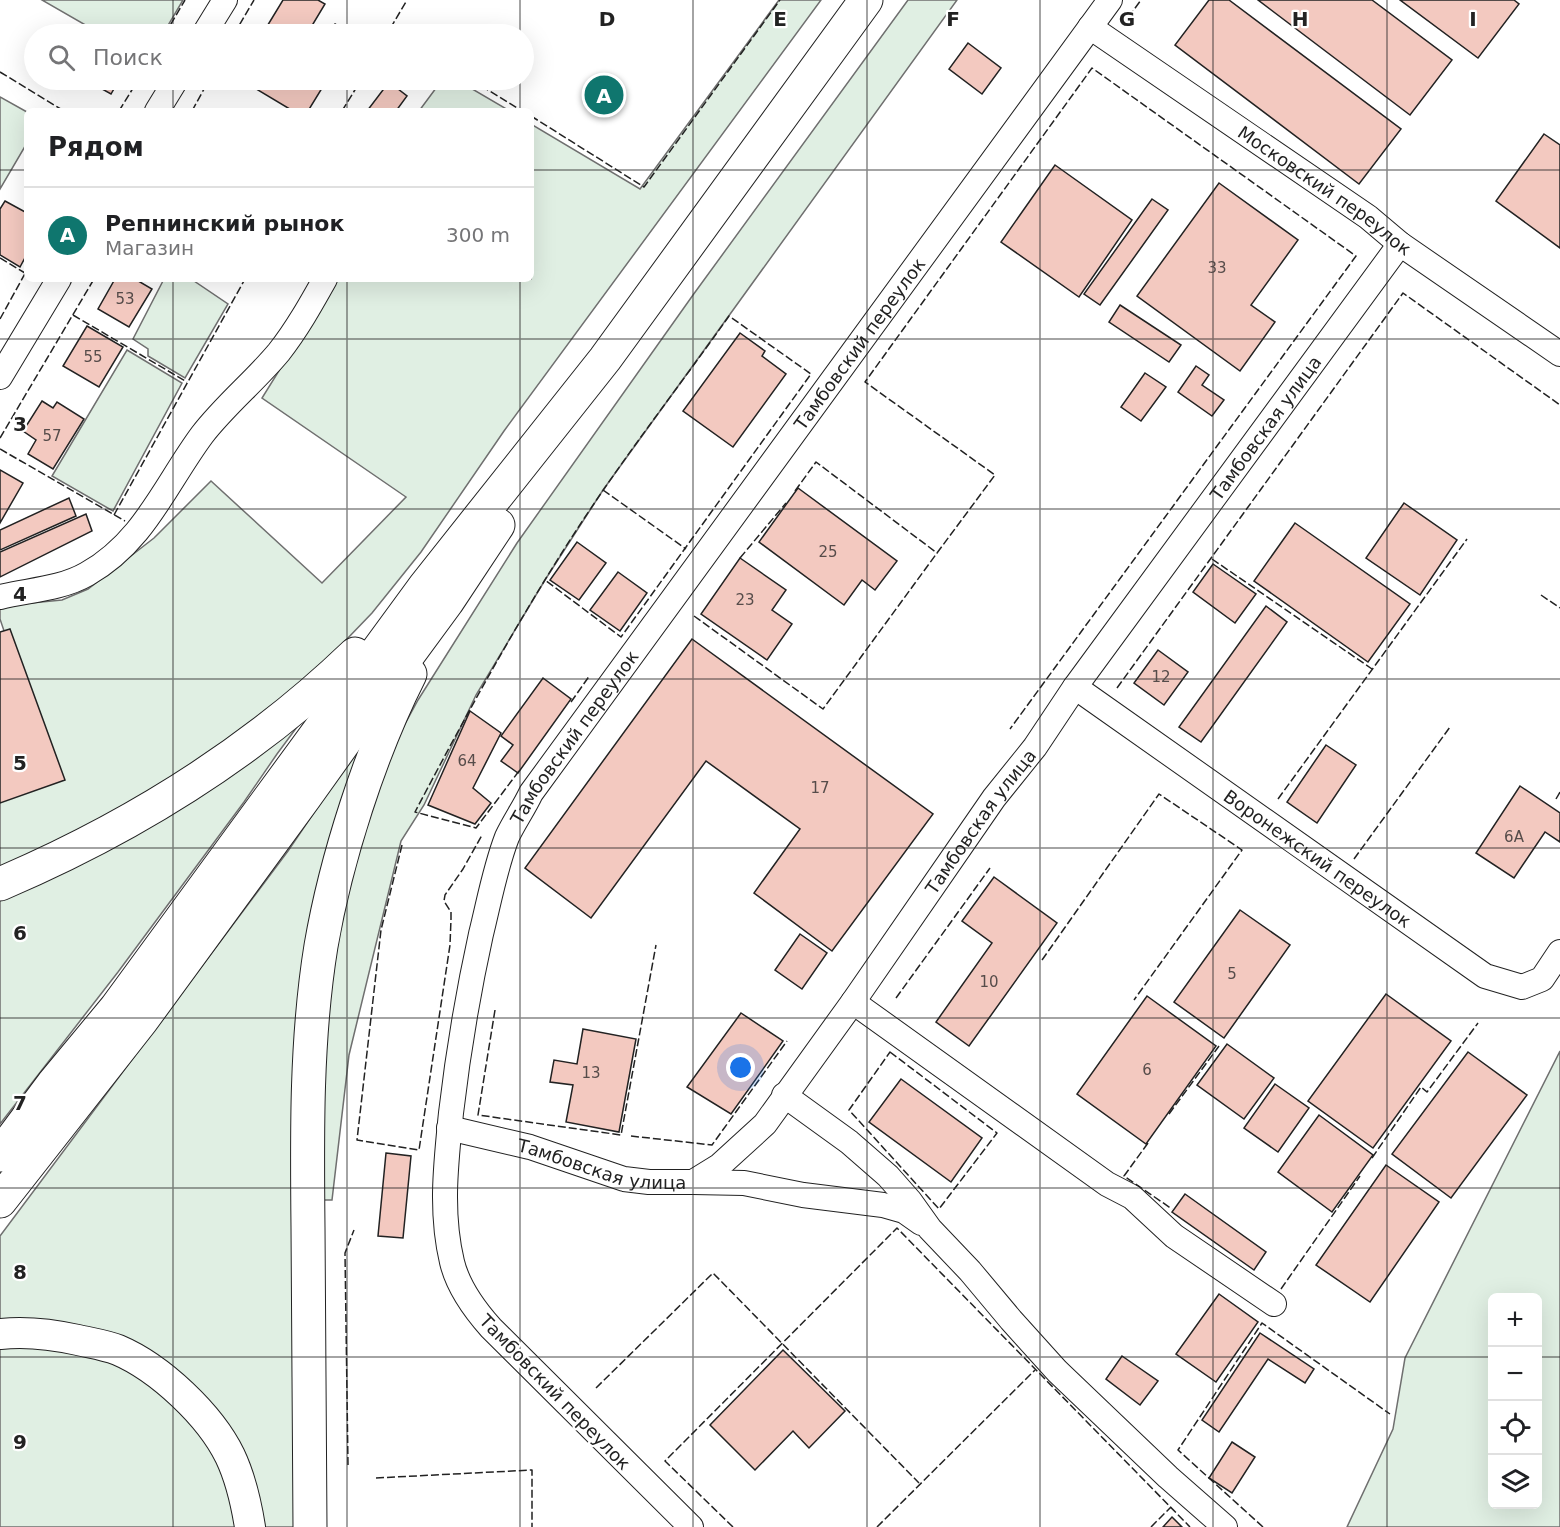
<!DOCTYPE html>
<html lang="ru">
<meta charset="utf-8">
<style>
body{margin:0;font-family:"DejaVu Sans",sans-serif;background:#f6f6f6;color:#202124}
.controls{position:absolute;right:18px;bottom:18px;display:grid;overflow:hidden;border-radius:9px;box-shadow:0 6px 24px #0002}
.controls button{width:54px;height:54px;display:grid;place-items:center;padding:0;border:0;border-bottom:2px solid #e0e0e0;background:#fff;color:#202124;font:30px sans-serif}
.you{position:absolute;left:741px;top:1068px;width:21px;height:21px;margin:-15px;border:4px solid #fff;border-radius:50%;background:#1a73e8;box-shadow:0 0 0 9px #1a73e833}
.badge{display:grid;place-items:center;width:39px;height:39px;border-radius:50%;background:#0f766e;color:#fff;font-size:20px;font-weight:700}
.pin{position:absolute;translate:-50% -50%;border:3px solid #fff;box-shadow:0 2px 6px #0006}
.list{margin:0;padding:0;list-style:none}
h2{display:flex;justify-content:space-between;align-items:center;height:78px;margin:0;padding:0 24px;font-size:26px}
h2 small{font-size:20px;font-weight:400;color:#757577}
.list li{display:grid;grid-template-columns:39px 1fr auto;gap:18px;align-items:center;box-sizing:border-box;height:96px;padding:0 24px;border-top:2px solid #e0e0e0}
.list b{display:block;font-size:22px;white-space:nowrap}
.list p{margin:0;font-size:20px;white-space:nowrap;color:#757577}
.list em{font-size:20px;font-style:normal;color:#757577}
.icon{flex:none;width:33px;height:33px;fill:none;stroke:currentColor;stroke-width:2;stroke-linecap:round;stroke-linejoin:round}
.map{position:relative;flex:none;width:1560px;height:1527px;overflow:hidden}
.search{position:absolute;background:#fff;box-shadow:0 6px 24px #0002;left:24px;top:24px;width:510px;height:66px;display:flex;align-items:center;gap:15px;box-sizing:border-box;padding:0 21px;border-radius:33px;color:#757577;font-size:22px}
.panel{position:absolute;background:#fff;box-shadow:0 6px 24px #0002;left:24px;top:108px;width:510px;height:174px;border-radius:9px}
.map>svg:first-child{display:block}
.green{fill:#e0efe3;stroke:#6f6f6f;stroke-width:1.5;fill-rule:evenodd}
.building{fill:#f3c9c0;stroke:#222;stroke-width:1.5}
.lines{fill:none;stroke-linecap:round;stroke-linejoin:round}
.minor-casing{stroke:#222;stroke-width:26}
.major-casing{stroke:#222;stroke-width:32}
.highway-casing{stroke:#222;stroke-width:35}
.minor{stroke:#fff;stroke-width:24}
.major{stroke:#fff;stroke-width:30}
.highway{stroke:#fff;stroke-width:33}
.fence{stroke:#222;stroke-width:1.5;stroke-dasharray:8 3;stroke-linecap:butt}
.grid{fill:none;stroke:#222;stroke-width:1.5;stroke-opacity:0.55}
.labels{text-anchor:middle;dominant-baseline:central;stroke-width:4.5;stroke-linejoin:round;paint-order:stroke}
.number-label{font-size:15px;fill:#564c4a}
.street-label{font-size:18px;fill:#222;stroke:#fff}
.grid-label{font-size:20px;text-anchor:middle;font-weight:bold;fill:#222;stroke:#fff;stroke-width:4.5;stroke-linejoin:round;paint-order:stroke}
</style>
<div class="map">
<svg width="1560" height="1527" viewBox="0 0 1560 1527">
<rect width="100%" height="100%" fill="#fff"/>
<g class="green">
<path d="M42,0H183L163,34H101Z"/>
<path d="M779,0H821L504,431L421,552L372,613L322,665L306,715L277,754L244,802L118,972L0,1124V795L52,774L0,619V606L62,600L88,589L154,538L211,481L322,583L406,497L262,398L336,279H531V124L640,189Z"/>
<path d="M908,0H957L603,490L545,580L476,695L424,805L401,841L349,1055L332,1200H320L326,1028L340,924L357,847L392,748L418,700L517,543L693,295Z"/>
<path d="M442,80H457L510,111H419Z"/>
<path d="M0,97L27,112V143L0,189Z"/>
<path d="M164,279H191L228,304L185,378L148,356V349L133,339Z"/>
<path d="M127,350L182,383L113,511L52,476Z"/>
<path d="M355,752L361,754L329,857L300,1527H0V1236L288,851Z"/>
<path d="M1560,1051V1527H1347L1393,1429L1405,1358ZM1492,1298H1538V1504H1492Z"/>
</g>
<g class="building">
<path d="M283,0H318L325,4L307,34H278L266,28Z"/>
<path d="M1209,0H1229L1401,129L1359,184L1175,45Z"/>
<path d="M1258,0H1372L1452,60L1410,115Z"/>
<path d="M1400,0H1514L1519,4L1478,58Z"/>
<path d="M335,24L346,31L344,34H328Z"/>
<path d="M968,43L1001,68L982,94L949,69Z"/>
<path d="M86,80H119L111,94Z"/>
<path d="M244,80H327L308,111H293L243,81Z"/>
<path d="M389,82L407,96L396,111H367Z"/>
<path d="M1544,134L1560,145V248L1496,201Z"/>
<path d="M1055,165L1132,220L1079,297L1001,242Z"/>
<path d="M1219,183L1298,240L1251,305L1275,322L1240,371L1137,296Z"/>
<path d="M1152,199L1168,210L1100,305L1084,294Z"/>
<path d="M5,201L27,213V254L20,267L0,255V209Z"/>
<path d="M115,279H135L152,289L129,327L98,309Z"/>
<path d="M1120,305L1181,345L1169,362L1109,322Z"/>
<path d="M87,326L123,347L99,387L63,366Z"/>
<path d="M740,333L765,351L762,356L786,374L733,447L683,411Z"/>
<path d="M1196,366L1209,375L1202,385L1224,400L1212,416L1178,392Z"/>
<path d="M1145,373L1166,387L1141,421L1121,407Z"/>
<path d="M42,401L53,408L57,402L84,419L53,469L28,454L36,440L23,431Z"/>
<path d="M0,470L23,483L0,523Z"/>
<path d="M798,488L897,561L875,590L862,580L844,605L759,542Z"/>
<path d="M69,498L76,516L0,550V530Z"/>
<path d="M1404,503L1457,540L1420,595L1366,558Z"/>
<path d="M86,514L92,531L0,577V552Z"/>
<path d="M1295,523L1410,604L1368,662L1254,581Z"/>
<path d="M577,542L606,563L579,600L550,580Z"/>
<path d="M740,558L786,590L772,610L792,624L767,660L701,614Z"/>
<path d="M1213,564L1256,594L1235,623L1193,592Z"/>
<path d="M618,572L647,593L620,631L590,610Z"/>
<path d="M1266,606L1287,622L1201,742L1179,727Z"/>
<path d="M10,629L65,780L0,803V632Z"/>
<path d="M692,639L933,814L832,951L754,893L800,829L706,761L591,918L525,868Z"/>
<path d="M1158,650L1188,672L1164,705L1134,683Z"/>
<path d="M543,678L571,699L518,773L501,761L513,745L501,736Z"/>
<path d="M470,711L501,733L473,788L491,803L475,824L428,805Z"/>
<path d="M1326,745L1356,765L1317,823L1287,802Z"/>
<path d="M1520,786L1560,813V842L1545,832L1514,878L1476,853Z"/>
<path d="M994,877L1057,923L969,1046L936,1022L992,943L962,921Z"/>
<path d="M1240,910L1290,945L1224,1038L1174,1002Z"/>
<path d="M800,934L827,953L802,989L775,970Z"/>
<path d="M1386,994L1451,1041L1373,1148L1308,1101Z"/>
<path d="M1147,996L1216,1046L1146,1144L1077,1094Z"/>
<path d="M741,1013L783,1041L731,1114L687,1087Z"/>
<path d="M583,1029L636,1039L619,1132L566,1122L573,1085L550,1082L554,1060L577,1064Z"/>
<path d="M1227,1044L1274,1078L1244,1119L1197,1085Z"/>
<path d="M1468,1052L1527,1095L1451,1198L1392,1154Z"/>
<path d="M901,1079L982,1138L951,1182L869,1122Z"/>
<path d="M1275,1084L1309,1108L1278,1152L1244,1128Z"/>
<path d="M1319,1115L1373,1155L1332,1212L1278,1172Z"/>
<path d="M386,1153L411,1156L403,1238L378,1236Z"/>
<path d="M1386,1165L1439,1202L1370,1302L1316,1265Z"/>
<path d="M1185,1194L1266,1252L1254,1270L1172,1212Z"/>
<path d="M1219,1294L1258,1322L1216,1382L1176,1354Z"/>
<path d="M1260,1333L1314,1369L1305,1383L1268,1359L1219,1432L1202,1420Z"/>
<path d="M783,1350L845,1411L809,1448L793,1431L755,1470L710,1425Z"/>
<path d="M1122,1356L1158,1381L1140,1405L1106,1379Z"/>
<path d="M1232,1442L1255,1457L1232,1493L1209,1478Z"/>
<path d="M1172,1517L1182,1527H1163Z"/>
</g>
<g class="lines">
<defs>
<g id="minor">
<path id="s1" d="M1090,27L1368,217L1400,244L1560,354"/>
<path d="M204,34L225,0"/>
<path d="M157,111L176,80"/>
<path d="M0,377L59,279"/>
<path d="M0,597C29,590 61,589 87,574C144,542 165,485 202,435C225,405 255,381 279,352C297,329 311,304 325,279"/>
<path id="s2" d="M1075,687L1485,976L1522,987L1542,979L1560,952"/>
<path d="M853,1002L1107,1184L1132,1197L1174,1236L1274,1304"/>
<path d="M784,1095L849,1142L888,1176L910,1201L930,1229L970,1271L1011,1320L1057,1371L1168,1477L1225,1527"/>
<path id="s3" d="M449,1128L530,1147L624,1179L649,1182H693L719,1166L765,1124L853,1002L994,798L1035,747L1075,687L1400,244"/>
<path d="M693,1182L744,1183L803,1195L883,1205L904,1211L921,1223"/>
<path id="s4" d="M691,1527L491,1328C474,1309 458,1287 452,1262C440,1212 446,1163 451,1113C458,1053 468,993 481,934C489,902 495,868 507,837C514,822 524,808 531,793L1110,0"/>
</g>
<path id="major" d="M0,1334C27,1331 51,1334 78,1340C91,1343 105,1345 118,1350C160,1368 210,1415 230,1456C241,1479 246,1502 250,1527"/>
<g id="highway">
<path d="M0,884C131,828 252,753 355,654"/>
<path d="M0,1155L53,1084L116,1008L425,586L605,359L866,0"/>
<path d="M0,1201L142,1020L305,797L350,734L447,602L498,525"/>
<path d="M310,1527C309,1427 309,1327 308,1227C307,1134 306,1038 321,946C336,859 370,753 410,674"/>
</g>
</defs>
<use href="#minor" class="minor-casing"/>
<use href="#major" class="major-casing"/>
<use href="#highway" class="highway-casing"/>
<use href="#minor" class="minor"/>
<use href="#major" class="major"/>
<use href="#highway" class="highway"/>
<g class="fence">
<path d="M1122,26L1141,0"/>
<path d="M165,34L185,0"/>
<path d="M234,34L254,0"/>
<path d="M399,34L390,29L407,0"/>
<path d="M0,72L64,111"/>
<path d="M472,80L522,111"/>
<path d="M119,111L138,80"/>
<path d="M192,111L209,80"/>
<path d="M342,111L361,80"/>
<path d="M531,116L644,187L780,0"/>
<path d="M0,258L25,273"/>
<path d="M73,315L187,382"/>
<path d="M0,319L27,270"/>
<path d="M0,438L94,279"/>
<path d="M0,449L125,521"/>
<path d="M603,490L686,549"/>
<path d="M795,491L816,462L937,553L995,475L865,382L1092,68L1356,256L1010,729"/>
<path d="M114,515L245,279"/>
<path d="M740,558L786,503"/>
<path d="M1212,559L1372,669"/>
<path d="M1541,595L1560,608"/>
<path d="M694,616L823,709L937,553"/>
<path d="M1117,688L1403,293L1560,405"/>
<path d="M571,702L590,675"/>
<path d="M519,771L476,828L415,812C473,702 533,592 604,489C644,431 688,374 729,316L811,374L621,637L545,580"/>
<path d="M1278,799L1467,539"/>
<path d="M1556,799L1560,792"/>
<path d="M402,845L381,930L357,1140L419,1150L450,945L451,919V912L444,901L445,895L463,869L482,835"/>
<path d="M1354,859L1450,727"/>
<path d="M1042,960L1159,794L1242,850L1134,1000"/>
<path d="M896,998L990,868"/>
<path d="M495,1010L478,1115L621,1135L656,945"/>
<path d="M890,1052L997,1133L939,1209L849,1110Z"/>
<path d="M1169,1114L1219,1046"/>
<path d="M631,1136L712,1145L787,1041"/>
<path d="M1148,1143L1124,1176L1172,1209"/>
<path d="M1372,1158L1421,1087L1427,1092L1478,1023"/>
<path d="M1281,1289L1360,1176"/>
<path d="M596,1388L713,1273L919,1483"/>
<path d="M348,1465L345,1253L354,1230"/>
<path d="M376,1478L532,1470V1527"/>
<path d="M733,1527L665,1461L897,1228L1190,1527"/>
<path d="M877,1527L1035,1370"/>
<path d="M1151,1527L1171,1507"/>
<path d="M1263,1527L1178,1450L1262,1323L1390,1414"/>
</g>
</g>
<path class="grid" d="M173,0V34M347,0V34M520,0V34M693,0V1527M867,0V1527M1040,0V1527M1213,0V1527M1387,0V1527M173,80V111M347,80V111M520,80V111M0,170H27M531,170H1560M173,279V1527M347,279V1527M520,279V1527M0,339H1560M0,509H1560M0,679H1560M0,848H1560M0,1018H1560M0,1188H1560M0,1357H1492M1538,1357H1560"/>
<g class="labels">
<g class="number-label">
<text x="1217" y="268">33</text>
<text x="125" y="299">53</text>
<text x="93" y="357">55</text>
<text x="52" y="436">57</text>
<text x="828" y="552">25</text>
<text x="745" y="600">23</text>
<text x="1161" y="677">12</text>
<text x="467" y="761">64</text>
<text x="820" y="788">17</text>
<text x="1514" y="837">6А</text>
<text x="1232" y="974">5</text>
<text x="989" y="982">10</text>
<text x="1147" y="1070">6</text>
<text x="591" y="1073">13</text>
</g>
<g class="street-label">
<text stroke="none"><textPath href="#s1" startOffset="286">Московский переулок</textPath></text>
<text stroke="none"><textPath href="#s4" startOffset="1398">Тамбовский переулок</textPath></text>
<text stroke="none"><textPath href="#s3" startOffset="1202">Тамбовская улица</textPath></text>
<text stroke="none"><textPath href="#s4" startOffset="912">Тамбовский переулок</textPath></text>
<text stroke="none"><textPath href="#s3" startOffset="716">Тамбовская улица</textPath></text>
<text stroke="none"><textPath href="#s2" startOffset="297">Воронежский переулок</textPath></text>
<text stroke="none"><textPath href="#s3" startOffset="158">Тамбовская улица</textPath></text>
<text transform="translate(555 1392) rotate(46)">Тамбовский переулок</text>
</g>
</g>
<g class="grid-label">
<text x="607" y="26">D</text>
<text x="780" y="26">E</text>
<text x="953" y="26">F</text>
<text x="1127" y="26">G</text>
<text x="1300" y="26">H</text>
<text x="1473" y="26">I</text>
<text x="20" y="431">3</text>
<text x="20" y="601">4</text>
<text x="20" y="770">5</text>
<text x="20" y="940">6</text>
<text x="20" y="1110">7</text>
<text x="20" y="1279">8</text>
<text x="20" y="1449">9</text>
</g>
</svg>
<div class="controls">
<button>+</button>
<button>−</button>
<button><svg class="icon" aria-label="locate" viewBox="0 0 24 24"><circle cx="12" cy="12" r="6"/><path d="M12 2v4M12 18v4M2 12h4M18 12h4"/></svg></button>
<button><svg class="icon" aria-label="layers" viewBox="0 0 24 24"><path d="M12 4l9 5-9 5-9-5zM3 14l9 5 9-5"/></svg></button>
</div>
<div class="you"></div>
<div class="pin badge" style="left:604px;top:95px">A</div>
<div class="search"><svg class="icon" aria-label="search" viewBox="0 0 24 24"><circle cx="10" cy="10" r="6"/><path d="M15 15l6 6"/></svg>Поиск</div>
<section class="panel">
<h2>Рядом<small></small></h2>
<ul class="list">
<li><span class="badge">A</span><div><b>Репнинский рынок</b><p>Магазин</p></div><em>300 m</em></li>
</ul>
</section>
</div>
